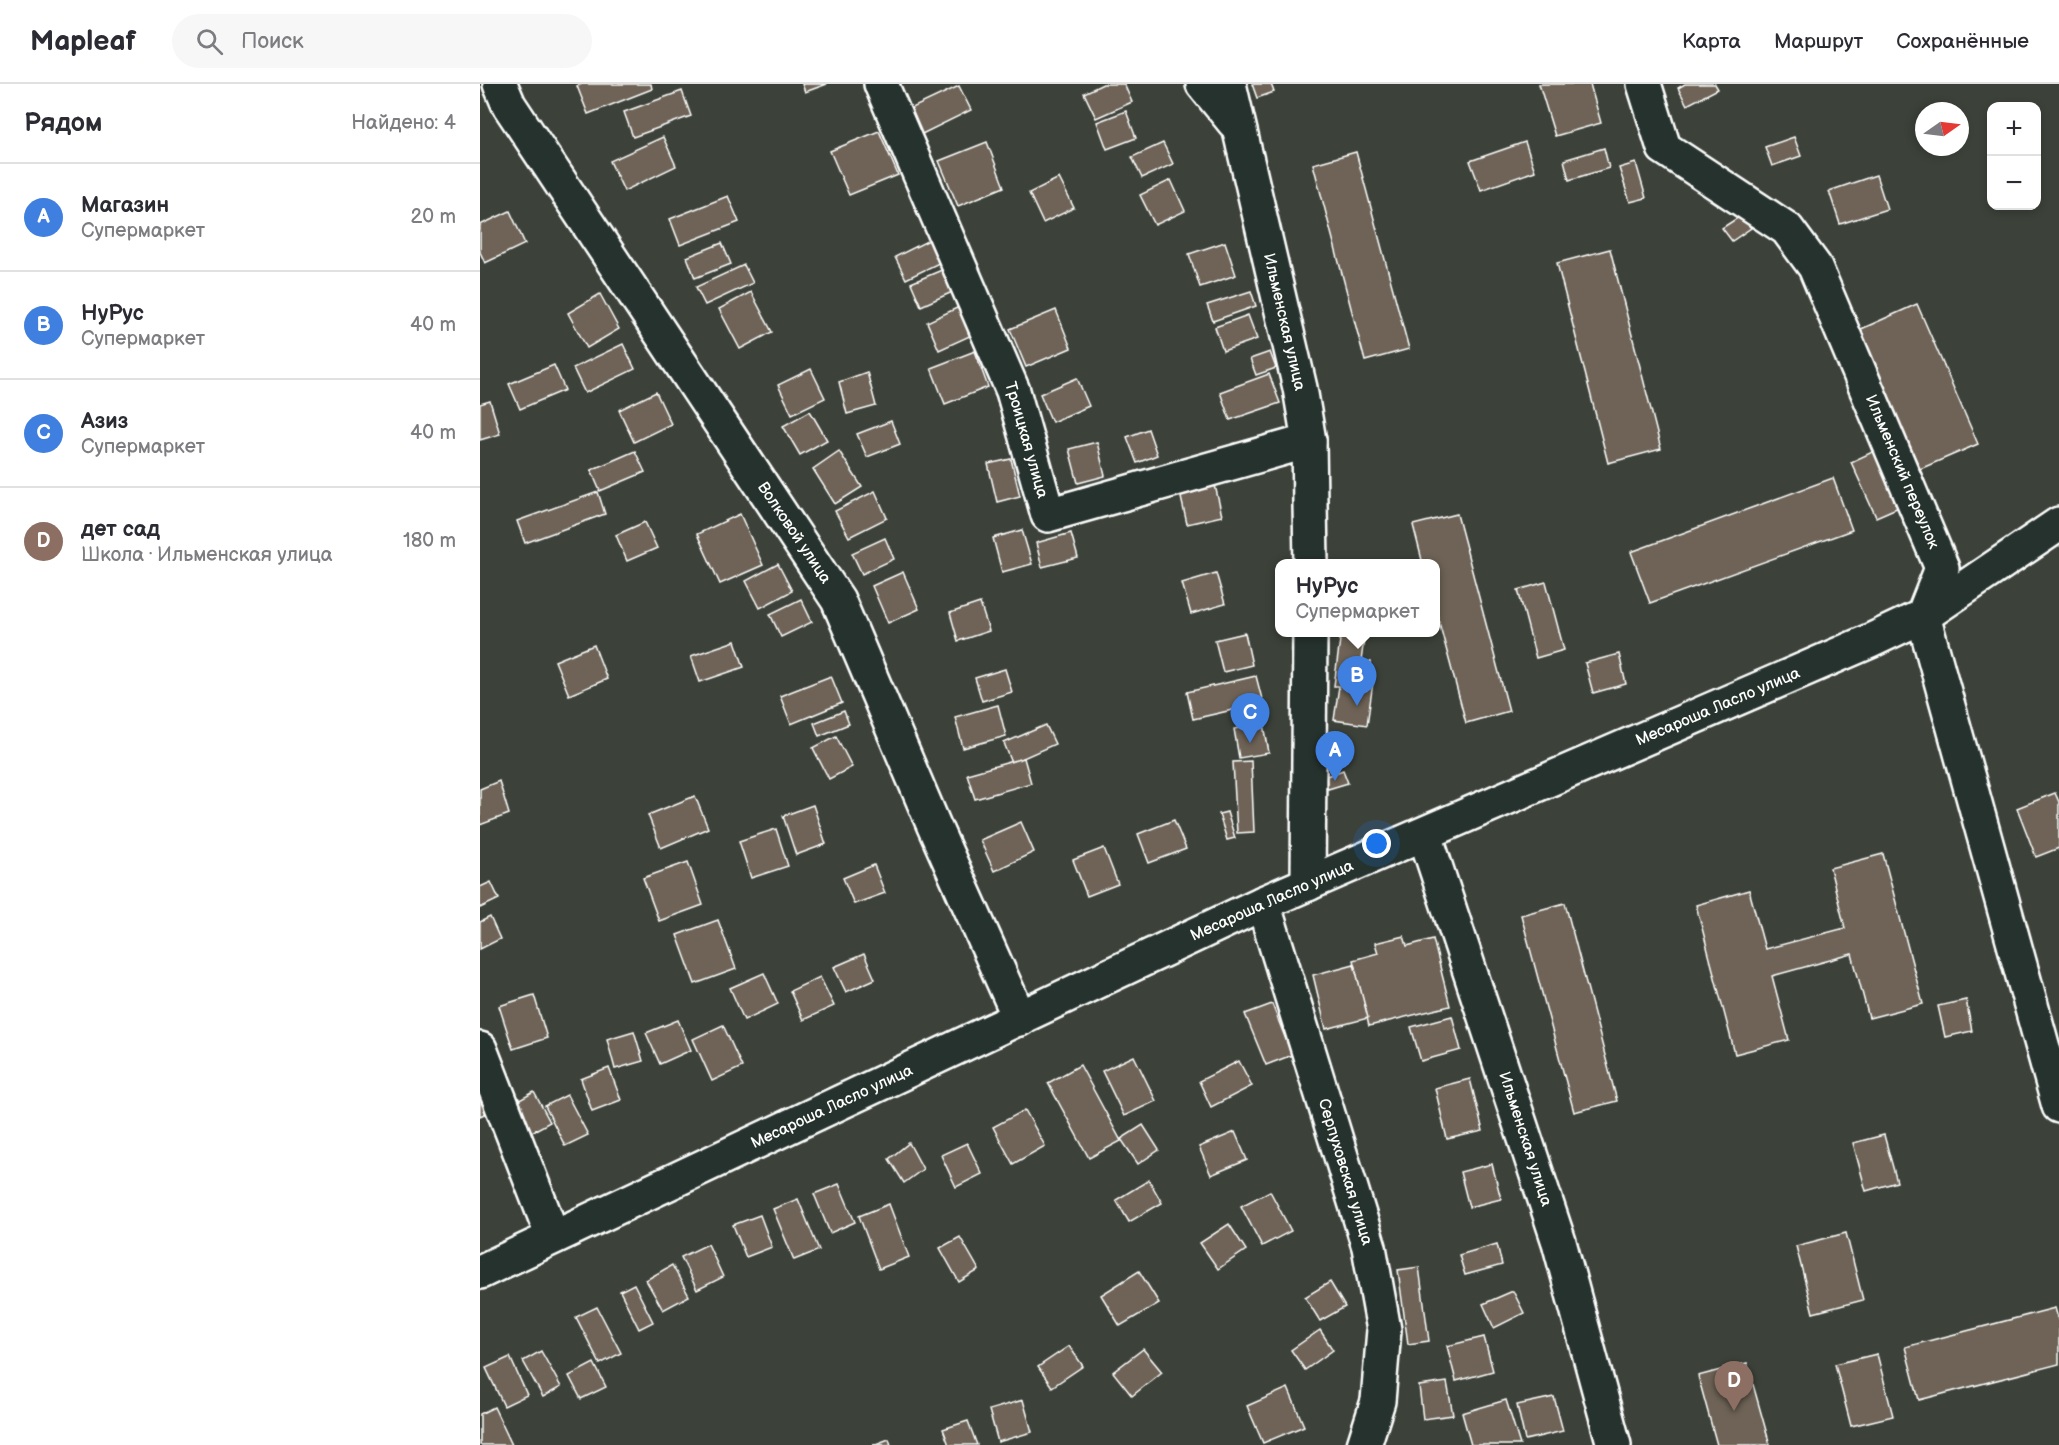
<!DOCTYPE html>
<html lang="ru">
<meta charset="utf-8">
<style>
body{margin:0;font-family:"Balsamiq Sans",sans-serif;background:#f7f7f7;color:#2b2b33}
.controls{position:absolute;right:18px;top:18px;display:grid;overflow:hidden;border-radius:12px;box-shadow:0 3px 9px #0003}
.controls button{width:54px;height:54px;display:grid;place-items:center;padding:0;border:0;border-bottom:2px solid #e1e1e2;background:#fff;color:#2b2b33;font:30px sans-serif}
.compass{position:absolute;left:1435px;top:18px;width:54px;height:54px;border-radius:50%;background:#fff;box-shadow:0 3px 9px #0003;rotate:76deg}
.you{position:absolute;left:897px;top:760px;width:21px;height:21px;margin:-15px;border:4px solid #fff;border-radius:50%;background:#1a73e8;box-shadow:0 0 0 9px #1a73e833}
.badge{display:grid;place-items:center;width:39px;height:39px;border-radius:50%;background:#8a5d65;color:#fff;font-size:20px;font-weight:700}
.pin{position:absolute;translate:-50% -50px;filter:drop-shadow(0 2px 3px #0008)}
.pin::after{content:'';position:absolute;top:32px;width:21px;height:18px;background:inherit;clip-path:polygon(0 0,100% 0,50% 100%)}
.popup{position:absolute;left:795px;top:475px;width:165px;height:78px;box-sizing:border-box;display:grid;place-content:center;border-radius:12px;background:#fff;filter:drop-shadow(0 2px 4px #0005);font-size:20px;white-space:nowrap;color:#7c7c81}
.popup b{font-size:22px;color:#2b2b33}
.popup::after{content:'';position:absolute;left:50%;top:100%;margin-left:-12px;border:12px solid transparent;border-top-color:#fff}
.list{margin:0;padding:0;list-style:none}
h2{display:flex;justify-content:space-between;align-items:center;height:78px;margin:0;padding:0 24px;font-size:26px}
h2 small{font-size:20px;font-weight:400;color:#7c7c81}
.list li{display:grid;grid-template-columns:39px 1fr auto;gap:18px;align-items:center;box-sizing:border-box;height:108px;padding:0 24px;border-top:2px solid #e1e1e2}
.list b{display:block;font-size:22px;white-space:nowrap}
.list p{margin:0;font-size:20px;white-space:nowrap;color:#7c7c81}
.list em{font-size:20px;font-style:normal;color:#7c7c81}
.icon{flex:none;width:33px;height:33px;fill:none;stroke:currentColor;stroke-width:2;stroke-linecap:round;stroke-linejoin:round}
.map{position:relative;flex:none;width:1579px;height:1361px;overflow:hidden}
header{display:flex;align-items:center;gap:36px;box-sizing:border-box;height:84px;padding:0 30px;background:#fff;border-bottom:2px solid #e1e1e2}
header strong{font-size:28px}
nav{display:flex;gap:33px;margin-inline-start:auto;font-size:21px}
.search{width:420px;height:54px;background:#f7f7f7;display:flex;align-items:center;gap:15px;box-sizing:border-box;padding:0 21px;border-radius:33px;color:#7c7c81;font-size:22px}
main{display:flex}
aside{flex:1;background:#fff}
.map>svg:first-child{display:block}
.building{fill:#6e6457;stroke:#fff;stroke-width:1.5}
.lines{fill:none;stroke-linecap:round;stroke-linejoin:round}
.minor-casing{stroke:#fff;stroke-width:38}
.minor{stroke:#26332d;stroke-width:33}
.labels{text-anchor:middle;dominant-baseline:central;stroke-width:4.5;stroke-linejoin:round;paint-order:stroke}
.street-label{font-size:16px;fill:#fff;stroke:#26332d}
</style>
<header>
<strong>Mapleaf</strong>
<div class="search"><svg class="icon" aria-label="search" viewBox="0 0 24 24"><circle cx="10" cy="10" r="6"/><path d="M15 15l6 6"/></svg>Поиск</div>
<nav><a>Карта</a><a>Маршрут</a><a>Сохранённые</a></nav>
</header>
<main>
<aside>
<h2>Рядом<small>Найдено: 4</small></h2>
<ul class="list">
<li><span class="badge" style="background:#3f7fe0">A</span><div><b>Магазин</b><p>Супермаркет</p></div><em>20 m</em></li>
<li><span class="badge" style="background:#3f7fe0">B</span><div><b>НуРус</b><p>Супермаркет</p></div><em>40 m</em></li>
<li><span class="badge" style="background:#3f7fe0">C</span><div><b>Азиз</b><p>Супермаркет</p></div><em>40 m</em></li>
<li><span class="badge" style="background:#8d6e63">D</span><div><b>дет сад</b><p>Школа · Ильменская улица</p></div><em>180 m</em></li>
</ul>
</aside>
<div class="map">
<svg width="1579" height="1361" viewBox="0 0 1579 1361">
<rect width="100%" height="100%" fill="#3c423a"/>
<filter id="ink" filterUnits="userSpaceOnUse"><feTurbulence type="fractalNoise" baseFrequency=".0167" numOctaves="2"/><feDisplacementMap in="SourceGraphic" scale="12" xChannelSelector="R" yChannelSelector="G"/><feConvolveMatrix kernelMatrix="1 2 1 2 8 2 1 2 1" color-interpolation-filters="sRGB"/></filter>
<g filter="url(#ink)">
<g class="building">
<path d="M102,0H171L172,5L108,30L97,2Z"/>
<path d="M322,0H347L325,8Z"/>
<path d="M623,0H644L652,18L616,34L604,9Z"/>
<path d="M772,0H791L794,8L777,14Z"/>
<path d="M1059,0H1110L1121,39L1075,52Z"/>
<path d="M1205,0H1235L1238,5L1207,21L1198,4Z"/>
<path d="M479,2L491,26L442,50L430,25Z"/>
<path d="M202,7L211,32L153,53L144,28Z"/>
<path d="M646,27L656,54L627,65L617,38Z"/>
<path d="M399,47L418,91L369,111L350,67Z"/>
<path d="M183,53L196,82L144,107L130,77Z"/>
<path d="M1314,53L1321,72L1292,82L1285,63Z"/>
<path d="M507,58L524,103L478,122L459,77Z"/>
<path d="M1045,58L1055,87L1001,106L990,77Z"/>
<path d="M683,59L693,80L662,94L652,73Z"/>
<path d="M1124,64L1129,84L1089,96L1084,76Z"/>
<path d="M876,68L929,265L885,277L833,80Z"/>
<path d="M1156,79L1166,114L1150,118L1139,84Z"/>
<path d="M1396,91L1407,125L1360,140L1349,107Z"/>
<path d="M579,94L594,124L563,139L549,109Z"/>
<path d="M691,96L705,127L675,141L660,111Z"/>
<path d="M248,112L259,138L200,161L190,135Z"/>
<path d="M30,127L45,160L5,179L0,168V141Z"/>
<path d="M1262,131L1271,144L1252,157L1242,144Z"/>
<path d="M449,156L459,179L426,195L415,173Z"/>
<path d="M745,158L756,191L720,203L709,170Z"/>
<path d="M242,159L251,180L215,194L207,173Z"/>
<path d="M1130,165L1181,365L1128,379L1077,179Z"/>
<path d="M264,181L273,199L225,221L216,203Z"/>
<path d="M469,183L479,205L441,222L431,199Z"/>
<path d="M771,207L776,222L733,237L727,221Z"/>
<path d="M271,208L292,248L260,265L239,225Z"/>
<path d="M120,210L139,245L107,264L88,229Z"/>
<path d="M1437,220L1498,360L1440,385L1379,246Z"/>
<path d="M479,223L492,251L459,266L447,238Z"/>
<path d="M576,226L591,264L546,283L530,245Z"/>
<path d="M768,231L777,255L743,267L735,243Z"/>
<path d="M143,260L155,285L105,309L93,284Z"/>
<path d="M495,267L508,303L465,320L451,284Z"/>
<path d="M790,268L796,284L776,291L770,275Z"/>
<path d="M74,281L85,306L40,325L29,300Z"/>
<path d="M331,285L345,314L312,330L298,301Z"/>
<path d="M387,288L396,322L367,330L359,298Z"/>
<path d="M789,290L800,319L750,336L740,308Z"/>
<path d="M597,294L609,322L572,338L560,310Z"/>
<path d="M176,308L191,340L154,358L139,326Z"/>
<path d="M10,317L20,350L0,356V320Z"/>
<path d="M330,327L347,356L320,371L303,342Z"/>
<path d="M411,337L420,360L387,373L377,350Z"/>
<path d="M668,345L677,371L657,379L647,353Z"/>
<path d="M617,358L625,392L598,399L589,365Z"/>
<path d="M1403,363L1428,419L1396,433L1371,378Z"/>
<path d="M155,367L165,388L120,407L111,386Z"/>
<path d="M359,367L382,403L355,420L333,385Z"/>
<path d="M531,375L540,412L517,418L508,380Z"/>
<path d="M1353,394L1372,446L1170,519L1151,468Z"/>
<path d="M735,401L742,432L707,440L700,409Z"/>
<path d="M395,407L407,434L369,453L355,427Z"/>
<path d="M118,408L125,430L45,459L37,437Z"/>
<path d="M260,430L283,481L240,500L217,450Z"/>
<path d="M977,430L1029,627L986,639L955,523V480H943L933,441Z"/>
<path d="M165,438L177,464L147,477L136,451Z"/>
<path d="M542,446L552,480L522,488L513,454Z"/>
<path d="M591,449L598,474L562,483L556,459Z"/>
<path d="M405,454L414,475L382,490L372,469Z"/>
<path d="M298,480L312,507L280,524L266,497Z"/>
<path d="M423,488L439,525L408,539L392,502Z"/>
<path d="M736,489L745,520L711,530L702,499Z"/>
<path d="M1066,498L1084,566L1056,574L1038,506Z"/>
<path d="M321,515L332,538L301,553L290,530Z"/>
<path d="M500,519L509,547L478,557L470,529Z"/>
<path d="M861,548H885L881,577L891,578L889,590L894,591L887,641L854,636L859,602H854Z"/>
<path d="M765,549L772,581L743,588L735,556Z"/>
<path d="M255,557L264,583L220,598L211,572Z"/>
<path d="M114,561L127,595L89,611L75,577Z"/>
<path d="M1139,570L1146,600L1113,609L1105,579Z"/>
<path d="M525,585L532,608L502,617L495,594Z"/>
<path d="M351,592L362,619L311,640L300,612Z"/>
<path d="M776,592L783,619L713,635L707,608Z"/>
<path d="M518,621L526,652L483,664L475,633Z"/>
<path d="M364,627L369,640L339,652L334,639Z"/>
<path d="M784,640L789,669L759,674L754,645Z"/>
<path d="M566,641L575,660L532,679L524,659Z"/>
<path d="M356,652L372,683L349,695L333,664Z"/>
<path d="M544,674L551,699L495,715L487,690Z"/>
<path d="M771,677L774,748L757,749L753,678Z"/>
<path d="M863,686L868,699L848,705L844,693Z"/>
<path d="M19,697L29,730L0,741V705Z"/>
<path d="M1575,709L1579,718V764L1556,773L1537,724Z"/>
<path d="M215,712L228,744L181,764L168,731Z"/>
<path d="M333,721L346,760L316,771L303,732Z"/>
<path d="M747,728L755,754L747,756L739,730Z"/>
<path d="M694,736L706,765L669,779L658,750Z"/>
<path d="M541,738L554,768L514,787L500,756Z"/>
<path d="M296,745L308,782L271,794L259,757Z"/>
<path d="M624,764L638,800L607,812L593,776Z"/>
<path d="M1403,770L1443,920L1389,934L1372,870L1292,892L1309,956L1255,970L1216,821L1269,806L1285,865L1365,844L1350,784Z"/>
<path d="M208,778L223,821L179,837L163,794Z"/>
<path d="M394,781L405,809L374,820L363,794Z"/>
<path d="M11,798L19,815L0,824V803Z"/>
<path d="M1085,819L1137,1017L1094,1028L1041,831Z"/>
<path d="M10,833L20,855L0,865V838Z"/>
<path d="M238,836L256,885L215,900L197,851Z"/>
<path d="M924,852L927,862L953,855L970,922L889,942L873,876L898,869L895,859Z"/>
<path d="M384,870L395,895L366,908L354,883Z"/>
<path d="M874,880L888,934L846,945L833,891Z"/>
<path d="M284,889L298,920L264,936L250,904Z"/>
<path d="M340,893L354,922L323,936L310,907Z"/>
<path d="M54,911L67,954L33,965L19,922Z"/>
<path d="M1486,916L1492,947L1465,953L1458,922Z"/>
<path d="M792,920L812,971L786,981L765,930Z"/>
<path d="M972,932L981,966L941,977L931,943Z"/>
<path d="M198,936L211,966L180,980L166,949Z"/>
<path d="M243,941L262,983L232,997L213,955Z"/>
<path d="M154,947L163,977L135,985L127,955Z"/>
<path d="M654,972L676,1017L644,1032L622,987Z"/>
<path d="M759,977L772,1002L731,1023L719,997Z"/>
<path d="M600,981L641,1057L609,1074L568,999Z"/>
<path d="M129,984L141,1016L112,1027L101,995Z"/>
<path d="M0,995L13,1026L0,1032Z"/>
<path d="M990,995L1003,1047L967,1055L955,1004Z"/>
<path d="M54,1008L70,1038L50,1049L34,1019Z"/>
<path d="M87,1011L108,1051L85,1062L65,1022Z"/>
<path d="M545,1026L565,1062L533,1080L513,1043Z"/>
<path d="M663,1041L679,1066L658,1080L641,1055Z"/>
<path d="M755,1048L767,1076L731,1091L719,1063Z"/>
<path d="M1404,1051L1417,1098L1386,1107L1373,1059Z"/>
<path d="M429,1059L443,1085L424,1099L409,1075Z"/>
<path d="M487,1059L502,1090L476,1103L461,1071Z"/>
<path d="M1012,1080L1021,1115L989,1123L980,1088Z"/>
<path d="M669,1096L682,1119L649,1138L636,1116Z"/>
<path d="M359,1100L375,1138L350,1149L334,1110Z"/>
<path d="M790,1107L811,1147L782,1162L761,1122Z"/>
<path d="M318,1115L339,1166L314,1176L293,1125Z"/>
<path d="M409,1120L429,1173L399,1185L379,1132Z"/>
<path d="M280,1131L292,1163L266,1173L253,1141Z"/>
<path d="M749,1140L766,1166L738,1185L720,1159Z"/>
<path d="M1366,1149L1383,1216L1333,1229L1316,1162Z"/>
<path d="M480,1153L499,1186L479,1198L460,1164Z"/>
<path d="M228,1160L243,1193L217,1206L201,1173Z"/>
<path d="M1017,1160L1022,1181L985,1191L979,1171Z"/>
<path d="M192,1181L209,1212L183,1226L166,1196Z"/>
<path d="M939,1183L949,1257L928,1260L918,1186Z"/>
<path d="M659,1187L679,1219L640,1242L621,1211Z"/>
<path d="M850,1198L865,1223L840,1237L825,1213Z"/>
<path d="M154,1200L173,1238L159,1245L140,1207Z"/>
<path d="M1033,1207L1044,1229L1014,1244L1003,1220Z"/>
<path d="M117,1223L141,1269L120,1280L96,1233Z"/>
<path d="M1575,1224L1579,1238V1280L1439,1316L1425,1263Z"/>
<path d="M840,1246L853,1266L825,1286L811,1266Z"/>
<path d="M1004,1253L1013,1287L976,1297L967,1262Z"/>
<path d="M589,1262L603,1282L572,1303L558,1283Z"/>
<path d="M663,1265L682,1288L652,1312L633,1288Z"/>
<path d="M61,1267L81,1303L63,1313L43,1277Z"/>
<path d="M1397,1270L1413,1332L1371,1342L1355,1280Z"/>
<path d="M30,1273L47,1311L24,1322L6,1284Z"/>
<path d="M114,1279L126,1303L101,1315L89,1292Z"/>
<path d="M1267,1279L1290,1361H1237L1218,1292Z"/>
<path d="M967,1298L973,1331L943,1335L939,1302Z"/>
<path d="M808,1304L824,1342L783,1359L767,1322Z"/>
<path d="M1074,1313L1083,1347L1045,1356L1037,1321Z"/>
<path d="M543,1316L552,1348L518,1358L509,1326Z"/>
<path d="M1026,1316L1040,1361H991L982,1329Z"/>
<path d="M14,1323L32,1361H0V1330Z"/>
<path d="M488,1337L497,1361H469L463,1345Z"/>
<path d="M409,1355L411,1361H393Z"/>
</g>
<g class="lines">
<defs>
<g id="minor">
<path d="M20,0L29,21L358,516L454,742L540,935"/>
<path d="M401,0L533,307L568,431L829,357"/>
<path d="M723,0L754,38"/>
<path d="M749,0L820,304L829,357L831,480"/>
<path d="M1164,0L1184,64L1307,145L1335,183L1462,484L1443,532L1579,1022"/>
<path d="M945,751L1079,1158L1134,1361"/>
<path d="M828,800L830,548"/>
<path d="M783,819L889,1163L904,1246L898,1317L884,1361"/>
<path d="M0,965L73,1153"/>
<path d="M0,1188L783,819L1390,557L1443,532L1579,440"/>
</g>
</defs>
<use href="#minor" class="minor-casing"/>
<use href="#minor" class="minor"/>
</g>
</g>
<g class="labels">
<g class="street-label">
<text transform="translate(804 238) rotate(77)">Ильменская улица</text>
<text transform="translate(546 356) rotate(74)">Троицкая улица</text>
<text transform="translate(1422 388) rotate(67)">Ильменский переулок</text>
<text transform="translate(314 449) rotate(56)">Волковой улица</text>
<text transform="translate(1238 623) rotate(-23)">Месароша Ласло улица</text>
<text transform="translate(792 817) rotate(-24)">Месароша Ласло улица</text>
<text transform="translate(352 1023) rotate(-25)">Месароша Ласло улица</text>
<text transform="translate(1045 1055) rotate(72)">Ильменская улица</text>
<text transform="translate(865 1088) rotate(73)">Серпуховская улица</text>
</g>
</g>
</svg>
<div class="controls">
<button>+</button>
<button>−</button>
</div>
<svg class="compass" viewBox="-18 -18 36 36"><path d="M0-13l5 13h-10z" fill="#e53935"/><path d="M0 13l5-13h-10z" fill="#7c7c81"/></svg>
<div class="you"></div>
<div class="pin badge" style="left:855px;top:697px;background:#3f7fe0">A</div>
<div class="pin badge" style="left:877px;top:622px;background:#3f7fe0">B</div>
<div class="popup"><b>НуРус</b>Супермаркет</div>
<div class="pin badge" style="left:770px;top:659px;background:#3f7fe0">C</div>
<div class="pin badge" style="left:1254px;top:1327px;background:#8d6e63">D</div>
</div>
</main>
